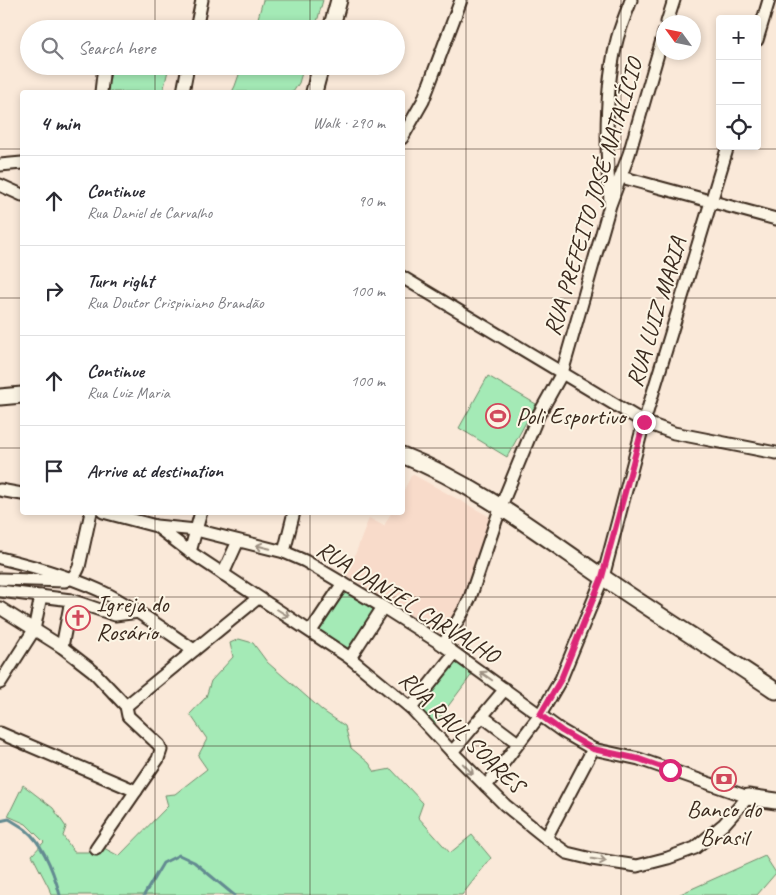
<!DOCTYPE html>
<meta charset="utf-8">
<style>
body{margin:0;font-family:Caveat,sans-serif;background:#f2f2f3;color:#2b2b33}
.controls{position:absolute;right:15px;top:15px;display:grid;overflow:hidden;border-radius:5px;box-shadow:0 2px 8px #0003}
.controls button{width:45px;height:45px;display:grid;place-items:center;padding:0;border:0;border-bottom:1px solid #e1e1e2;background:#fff;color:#2b2b33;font:25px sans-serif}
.compass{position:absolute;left:656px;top:15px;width:45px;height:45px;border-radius:50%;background:#fff;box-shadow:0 2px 8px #0003;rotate:303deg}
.stop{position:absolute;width:15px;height:15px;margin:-11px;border:4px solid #db2777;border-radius:50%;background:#fff}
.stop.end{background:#db2777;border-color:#fff;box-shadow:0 1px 5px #0008}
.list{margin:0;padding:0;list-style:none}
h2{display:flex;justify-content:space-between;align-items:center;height:65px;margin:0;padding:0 20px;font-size:21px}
h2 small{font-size:16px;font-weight:400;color:#7c7c81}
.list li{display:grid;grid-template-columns:32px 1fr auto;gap:15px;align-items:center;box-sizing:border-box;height:90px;padding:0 20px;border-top:1px solid #e1e1e2}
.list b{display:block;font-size:19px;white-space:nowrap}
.list p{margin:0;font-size:16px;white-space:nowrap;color:#7c7c81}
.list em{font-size:16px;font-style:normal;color:#7c7c81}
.icon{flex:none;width:28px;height:28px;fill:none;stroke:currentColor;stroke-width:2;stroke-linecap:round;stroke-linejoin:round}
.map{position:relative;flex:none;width:776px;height:895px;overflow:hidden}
.search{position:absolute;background:#fff;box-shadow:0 2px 8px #0003;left:20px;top:20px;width:385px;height:55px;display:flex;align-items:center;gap:12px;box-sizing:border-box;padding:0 18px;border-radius:28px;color:#7c7c81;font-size:19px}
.panel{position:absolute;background:#fff;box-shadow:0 2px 8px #0003;left:20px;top:90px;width:385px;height:425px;border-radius:5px}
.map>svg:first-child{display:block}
.built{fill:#f8dbca}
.green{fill:#a4eab6;stroke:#708a6a}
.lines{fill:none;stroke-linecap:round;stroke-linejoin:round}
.stream{stroke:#648b91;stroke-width:3}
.street-casing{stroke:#3b2a1e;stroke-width:15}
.secondary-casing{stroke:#3b2a1e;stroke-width:19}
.street{stroke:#fcf5e5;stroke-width:11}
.secondary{stroke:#fcf5e5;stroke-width:15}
.oneway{stroke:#9c9082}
.route{stroke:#db2777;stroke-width:6}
.grid{fill:none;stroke:#3b2a1e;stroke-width:1;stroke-opacity:0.55}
.labels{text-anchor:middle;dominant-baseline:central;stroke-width:4;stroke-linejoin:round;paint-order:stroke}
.street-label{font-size:24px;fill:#3b2a1e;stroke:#fcf5e5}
.poi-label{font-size:24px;fill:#3b2a1e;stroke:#fcf5e5;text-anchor:start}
</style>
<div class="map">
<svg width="776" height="895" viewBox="0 0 776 895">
<rect width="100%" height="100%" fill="#fae9d9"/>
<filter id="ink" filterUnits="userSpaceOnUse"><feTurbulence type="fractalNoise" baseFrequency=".02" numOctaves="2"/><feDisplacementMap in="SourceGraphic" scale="10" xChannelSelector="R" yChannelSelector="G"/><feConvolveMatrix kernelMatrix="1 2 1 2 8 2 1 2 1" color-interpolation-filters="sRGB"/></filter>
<g filter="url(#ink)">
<path class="built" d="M412,474L492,518L460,608L443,635L347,576L369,518L384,526L391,513L402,512L403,492Z"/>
<g class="green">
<path d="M263,0H323L315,29H255Z"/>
<path d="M113,66H169L163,92H106Z"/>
<path d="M242,66H304L299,83L293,92H232L235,86Z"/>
<path d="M488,376L536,404L507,457L459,428Z"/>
<path d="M345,592L374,610L347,649L320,630Z"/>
<path d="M239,639L253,643L267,662L323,711L345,726L351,748L369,763L375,772L391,769L423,803L418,817L450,853L472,835L491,858L462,895H51L49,888L32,855L44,842L26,824L8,816L23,785L53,808L66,827L63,836L74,852H97L102,847L119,856L168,806L165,795L175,794L207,769L198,756L207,739L190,714L206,697L211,681L233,657L230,643Z"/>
<path d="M459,662L473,673L434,725L418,706L451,666Z"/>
<path d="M765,856L776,873L757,895H678Z"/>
</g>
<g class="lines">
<g class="stream">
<path d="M0,821L9,819C15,823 21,826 26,830C44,845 54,873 60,895"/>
<path d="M144,895L163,863L179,855L194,862L234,895"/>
</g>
<defs>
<g id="street">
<path d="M667,22L674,0"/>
<path d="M196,29L202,0"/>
<path d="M757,40L769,0"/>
<path d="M101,92L104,66"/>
<path d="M183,92L188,66"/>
<path d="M402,138L423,101L461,0"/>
<path d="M0,165L22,163"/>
<path d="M621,177L776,219"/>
<path d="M0,185L22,195"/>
<path d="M610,201C606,153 605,91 616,44C619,29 626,14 631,0"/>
<path d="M402,277L644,422L674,433L776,453"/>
<path d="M0,490L22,494"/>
<path d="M103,512L156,526L196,530L284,552L305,561L383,607L443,645L562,731L593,749L639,759L748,797L724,824L695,848L668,858L637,866L592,859L567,853L546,838L505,805L452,752L411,708L350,658L190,552L156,526"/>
<path d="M190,552L201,512"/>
<path d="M284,552L294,512"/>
<path d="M0,558C37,567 76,578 109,595C139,611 166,631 194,650"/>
<path d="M223,574L238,541"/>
<path d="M0,579L65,581C72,578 76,575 79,567L91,512"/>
<path d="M0,591L71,600L115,615L139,612"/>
<path d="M0,608L62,647L93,671L126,706L128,716L159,745L161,750L158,759L96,849"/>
<path d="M311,631L343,583"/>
<path d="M443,645L463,612L470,598L501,506L538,416L562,373L610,205L629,154L664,33"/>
<path d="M62,647L71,600"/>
<path d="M350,658L383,607"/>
<path d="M0,683L34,630L41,596"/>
<path d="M126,706L258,598"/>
<path d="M411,708L454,654"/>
<path d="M482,716L518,743"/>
<path d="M0,733L136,791"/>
<path d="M452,752L505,689"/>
<path d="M486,786L540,715L561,679L603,577L644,422L728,146"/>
<path d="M546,838L593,749"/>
</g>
<g id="secondary">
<path d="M331,29L339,0"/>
<path d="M314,92L321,66"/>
<path d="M0,397L22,395"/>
<path d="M402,455C475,484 537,532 601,576C658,615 718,652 776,691"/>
<path d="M748,797L776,801"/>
</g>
</defs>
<use href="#street" class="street-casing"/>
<use href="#secondary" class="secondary-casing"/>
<use href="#street" class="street"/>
<use href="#secondary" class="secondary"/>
</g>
<defs><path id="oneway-shaft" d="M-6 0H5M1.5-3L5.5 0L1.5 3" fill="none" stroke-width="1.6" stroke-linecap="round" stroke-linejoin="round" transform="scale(1.25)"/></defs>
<g class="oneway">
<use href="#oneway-shaft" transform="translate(263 547) rotate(-166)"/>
<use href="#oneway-shaft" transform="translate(283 613) rotate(32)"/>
<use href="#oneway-shaft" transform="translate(486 676) rotate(-145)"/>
<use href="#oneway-shaft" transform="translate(468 769) rotate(46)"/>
<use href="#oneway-shaft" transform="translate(599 860) rotate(10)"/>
</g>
</g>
<g class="lines" filter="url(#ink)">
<path class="route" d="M644,422L602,577L561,679L540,715L562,731L593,749L639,759L670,770"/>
</g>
<path class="grid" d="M155,0V29M310,0V29M466,0V895M621,0V895M155,66V92M310,66V92M0,149H22M402,149H776M0,298H22M402,298H776M0,448H22M402,448H776M155,512V895M310,512V895M0,597H776M0,746H776"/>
<defs>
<symbol id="stadium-ring" viewBox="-11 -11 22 22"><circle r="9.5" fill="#fcf5e5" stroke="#d1495b" stroke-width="1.5"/><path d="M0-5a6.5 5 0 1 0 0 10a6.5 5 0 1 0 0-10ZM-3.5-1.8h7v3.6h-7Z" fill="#d1495b"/></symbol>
<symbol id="church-ring" viewBox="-11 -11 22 22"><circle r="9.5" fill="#fcf5e5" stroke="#d1495b" stroke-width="1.5"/><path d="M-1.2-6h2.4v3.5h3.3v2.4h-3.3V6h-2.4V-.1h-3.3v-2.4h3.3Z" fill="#d1495b"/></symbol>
<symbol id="bank-ring" viewBox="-11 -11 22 22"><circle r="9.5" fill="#fcf5e5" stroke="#d1495b" stroke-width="1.5"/><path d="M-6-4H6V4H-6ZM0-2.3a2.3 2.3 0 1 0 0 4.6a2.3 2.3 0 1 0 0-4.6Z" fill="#d1495b"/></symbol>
</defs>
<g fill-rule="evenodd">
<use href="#stadium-ring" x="484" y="402" width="28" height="28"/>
<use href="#church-ring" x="64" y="604" width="28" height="28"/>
<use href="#bank-ring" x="710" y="765" width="28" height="28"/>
</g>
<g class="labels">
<g class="street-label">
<text transform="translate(593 197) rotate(-73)">RUA PREFEITO JOSÉ NATALÍCIO</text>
<text transform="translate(656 312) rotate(-73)">RUA LUIZ MARIA</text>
<text transform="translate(408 602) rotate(32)">RUA DANIEL CARVALHO</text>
<text transform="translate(462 732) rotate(44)">RUA RAUL SOARES</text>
</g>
<g class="poi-label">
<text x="516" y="416">Poli Esportivo</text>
<text x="96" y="604">Igreja do<tspan x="96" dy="28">Rosário</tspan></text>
<text x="724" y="809" text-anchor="middle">Banco do<tspan x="724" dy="28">Brasil</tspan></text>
</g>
</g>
</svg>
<div class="controls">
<button>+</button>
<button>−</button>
<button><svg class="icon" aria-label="locate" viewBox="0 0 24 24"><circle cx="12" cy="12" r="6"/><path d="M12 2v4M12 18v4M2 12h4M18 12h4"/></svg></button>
</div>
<svg class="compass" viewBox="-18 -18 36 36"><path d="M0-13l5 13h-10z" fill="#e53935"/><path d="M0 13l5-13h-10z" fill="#7c7c81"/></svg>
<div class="stop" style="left:670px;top:770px"></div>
<div class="stop end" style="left:644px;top:422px"></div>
<div class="search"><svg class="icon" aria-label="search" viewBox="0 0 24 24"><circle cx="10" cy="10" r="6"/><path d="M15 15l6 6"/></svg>Search here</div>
<section class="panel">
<h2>4 min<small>Walk · 290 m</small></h2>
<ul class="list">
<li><svg class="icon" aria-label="ahead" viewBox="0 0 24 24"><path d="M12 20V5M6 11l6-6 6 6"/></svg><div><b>Continue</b><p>Rua Daniel de Carvalho</p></div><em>90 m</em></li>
<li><svg class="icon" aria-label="right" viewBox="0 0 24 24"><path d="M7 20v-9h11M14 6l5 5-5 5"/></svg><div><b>Turn right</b><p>Rua Doutor Crispiniano Brandão</p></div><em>100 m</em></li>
<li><svg class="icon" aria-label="ahead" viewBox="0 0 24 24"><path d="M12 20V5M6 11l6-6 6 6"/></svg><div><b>Continue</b><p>Rua Luiz Maria</p></div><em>100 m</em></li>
<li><svg class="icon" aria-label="arrive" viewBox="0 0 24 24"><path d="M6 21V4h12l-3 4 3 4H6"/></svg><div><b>Arrive at destination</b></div></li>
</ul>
</section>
</div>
